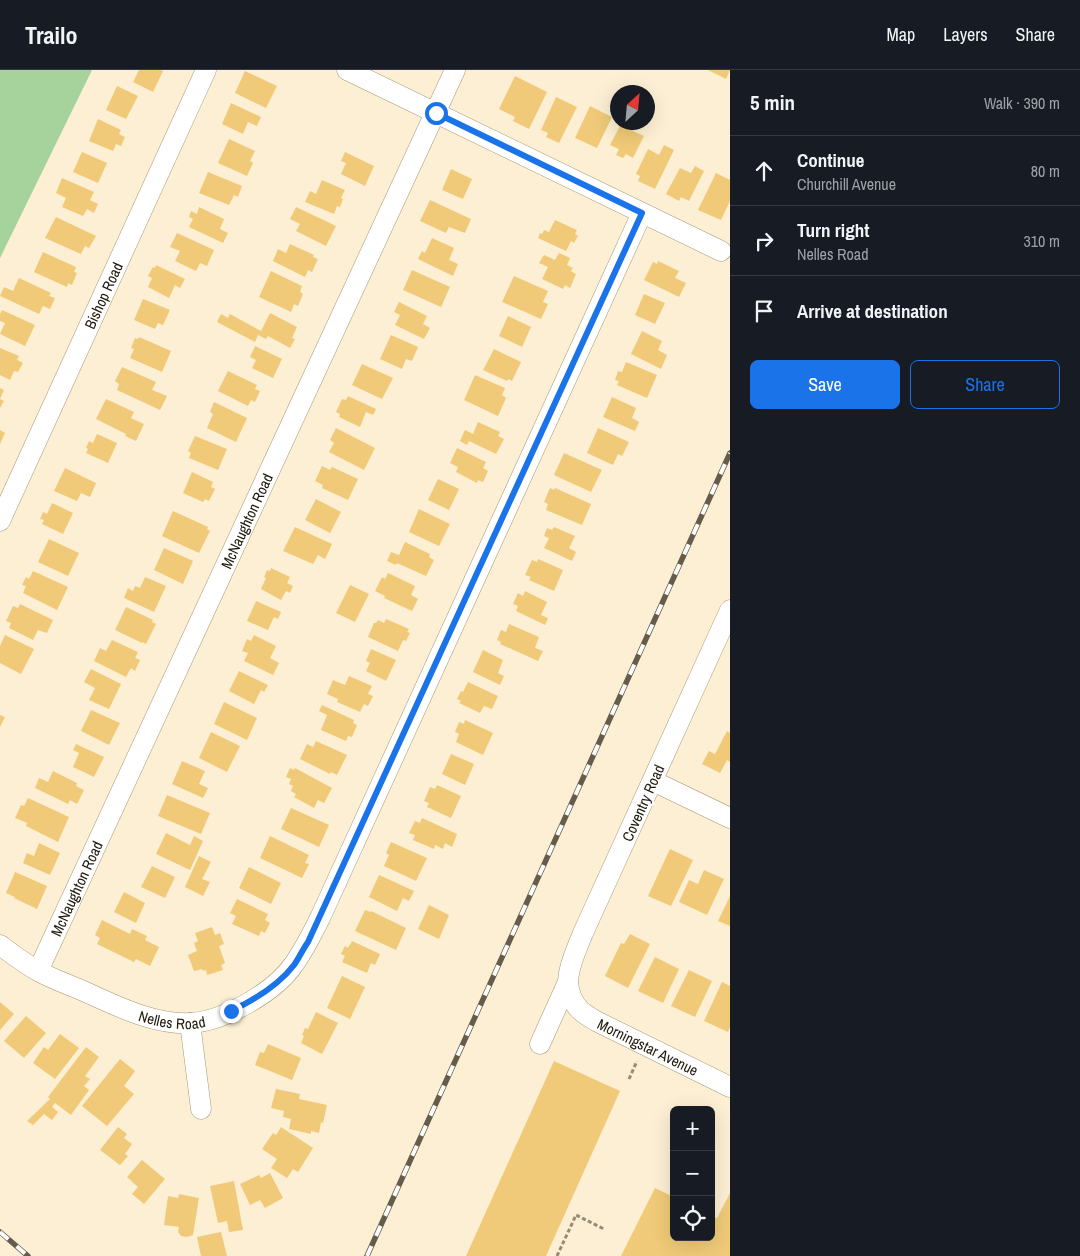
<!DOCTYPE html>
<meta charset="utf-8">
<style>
body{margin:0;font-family:"Archivo Narrow",sans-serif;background:#242831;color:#f1f3f6}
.controls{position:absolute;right:15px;bottom:15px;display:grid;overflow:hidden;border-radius:8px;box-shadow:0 5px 20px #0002}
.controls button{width:45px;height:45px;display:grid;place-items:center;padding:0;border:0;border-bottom:1px solid #363941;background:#171b24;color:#f1f3f6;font:25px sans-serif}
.compass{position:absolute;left:610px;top:15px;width:45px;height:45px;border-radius:50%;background:#171b24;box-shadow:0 5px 20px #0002;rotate:26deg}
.stop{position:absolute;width:15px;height:15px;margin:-11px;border:4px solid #1a73e8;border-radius:50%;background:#fff}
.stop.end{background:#1a73e8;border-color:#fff;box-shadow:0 1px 5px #0008}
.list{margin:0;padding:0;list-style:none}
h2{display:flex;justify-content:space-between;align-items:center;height:65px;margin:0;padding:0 20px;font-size:21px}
h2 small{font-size:16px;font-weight:400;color:#9ea1a6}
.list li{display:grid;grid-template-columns:32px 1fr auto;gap:15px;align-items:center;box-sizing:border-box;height:70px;padding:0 20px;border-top:1px solid #363941}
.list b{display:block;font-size:19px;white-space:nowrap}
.list p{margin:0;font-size:16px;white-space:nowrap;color:#9ea1a6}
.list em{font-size:16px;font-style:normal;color:#9ea1a6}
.actions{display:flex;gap:10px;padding:15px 20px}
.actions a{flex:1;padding:11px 0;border:1px solid #1a73e8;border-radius:8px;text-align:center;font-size:18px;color:#1a73e8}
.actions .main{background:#1a73e8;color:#fff}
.icon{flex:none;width:28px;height:28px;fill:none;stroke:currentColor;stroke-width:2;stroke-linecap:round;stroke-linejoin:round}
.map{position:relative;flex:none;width:730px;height:1186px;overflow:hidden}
header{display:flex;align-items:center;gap:30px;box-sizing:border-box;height:70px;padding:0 25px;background:#171b24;border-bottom:1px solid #363941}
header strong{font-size:24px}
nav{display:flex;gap:28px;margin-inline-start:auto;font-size:18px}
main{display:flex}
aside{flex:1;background:#171b24}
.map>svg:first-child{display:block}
.green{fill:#a6d39c}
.building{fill:#f0ca78}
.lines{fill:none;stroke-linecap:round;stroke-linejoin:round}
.minor-casing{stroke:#a79776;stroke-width:21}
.path{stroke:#958b76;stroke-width:3;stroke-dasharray:4 2.5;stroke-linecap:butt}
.minor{stroke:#fff;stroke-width:20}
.rail-casing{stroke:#655c4b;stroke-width:5.5}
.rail{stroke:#fdfdfd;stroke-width:4;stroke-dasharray:11;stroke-linecap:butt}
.route{stroke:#1a73e8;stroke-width:6}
.labels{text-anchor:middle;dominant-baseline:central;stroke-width:4.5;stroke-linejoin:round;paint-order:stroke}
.street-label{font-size:15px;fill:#201a0d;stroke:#fdfdfd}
</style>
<header>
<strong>Trailo</strong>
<nav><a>Map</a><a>Layers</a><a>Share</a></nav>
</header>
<main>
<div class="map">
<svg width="730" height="1186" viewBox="0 0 730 1186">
<rect width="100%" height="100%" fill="#fcefd3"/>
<path class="green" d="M0,0H92L0,188Z"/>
<g class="building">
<path d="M139,0H161L163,1L153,22L133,12Z"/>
<path d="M708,0H730L726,9Z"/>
<path d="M245,1L277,16L266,38L235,23Z"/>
<path d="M515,6L547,22L529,59L513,51L515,47L499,39Z"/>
<path d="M117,16L138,26L126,49L106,40Z"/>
<path d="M556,27L577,37L559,73L546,67L548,63L541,60Z"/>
<path d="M231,33L261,47L257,56L248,52L243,64L222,54Z"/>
<path d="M590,36L612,47L597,78L575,68Z"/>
<path d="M98,49L121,60L119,64L125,67L121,76L116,74L113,81L89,71Z"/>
<path d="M622,52H627L635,56L633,61L644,66L633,88L626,84L623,88L616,85L619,79L610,75Z"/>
<path d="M229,69L255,81L250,91L253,93L247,106L218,93Z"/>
<path d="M664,75L674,80L655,119L638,111L640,106L636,104L648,79L659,85Z"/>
<path d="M82,82L107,93L98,113L73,102Z"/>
<path d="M345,82L374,96L365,116L341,104L346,93L341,91Z"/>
<path d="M695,96L704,101L689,131L681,127L679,131L666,124L680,98L691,103Z"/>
<path d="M451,99L472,109L463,129L442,120Z"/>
<path d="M208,102L242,116L238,127L234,125L229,135L199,123Z"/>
<path d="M716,103L730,110V131L721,150L698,140Z"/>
<path d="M62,108L94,122L90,130L98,134L94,143L87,139L83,146L62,137L66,128L56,123Z"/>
<path d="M322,110L345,120L341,128L343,129L340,137L337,136L334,144L305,132L310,121L316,124Z"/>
<path d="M430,130L471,149L465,163L449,157L446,163L420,151Z"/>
<path d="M199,137L224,149L220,159L228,163L223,173L189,157L193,149L189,147L191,141L197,144Z"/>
<path d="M296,137L336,156L326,176L296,161L300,154L290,149Z"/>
<path d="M56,147L96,166L89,178L85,176L81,184L45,168Z"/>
<path d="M555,150L577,160L575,164L578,166L574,173L571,171L566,181L538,168L540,163L542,164L544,160L549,162Z"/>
<path d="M177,163L214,180L207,196L200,193L196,201L175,191L180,181L170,177Z"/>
<path d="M432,168L454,178L449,190L458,194L453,206L418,189L422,181L425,183Z"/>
<path d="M290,174L314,185L313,187L318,189L312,202L308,200L305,207L273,191L278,179L286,183Z"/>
<path d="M43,182L76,197L74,202L77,203L72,215L68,213L67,217L34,202Z"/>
<path d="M559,183L570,188L567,195L573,198L571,201L576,204L570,218L565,215L563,219L542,209L548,197L539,193L544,185L555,190Z"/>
<path d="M658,191L679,201L675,208L686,213L679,227L644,210L653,192L657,194Z"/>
<path d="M156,195L185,209L180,218L175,215L169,228L148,217L152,208L148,206L153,197L155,198Z"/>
<path d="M412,200L450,217L441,237L403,220Z"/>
<path d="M271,201L302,216L300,222L303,224L298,236L294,234L291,242L259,227Z"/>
<path d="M514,206L548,221L543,232L548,234L541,249L502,232Z"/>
<path d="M19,208L51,223L49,226L55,228L50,239L43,236L39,244L0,226L4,217L13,221Z"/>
<path d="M644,224L665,233L655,254L635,245Z"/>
<path d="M143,229L170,240L163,255L158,253L155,259L134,250Z"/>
<path d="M399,232L427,246L423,254L430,258L424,269L395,255L400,245L394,242Z"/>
<path d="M2,240L35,255L25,276L0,264L5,253L0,251V244Z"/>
<path d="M270,243L297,257L292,268L295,269L290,278L268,266L266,269L258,265L255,272L217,252L221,244L228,248L230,244L261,261Z"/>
<path d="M508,246L531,257L522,277L499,266Z"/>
<path d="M642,261L662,271L658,280L667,285L661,299L631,284Z"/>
<path d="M391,265L418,277L412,291L406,289L402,299L380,289Z"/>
<path d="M139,267L171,281L162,302L130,288L134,279L131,278L135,268L138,269Z"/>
<path d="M255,276L282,289L273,308L252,298L256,290L250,287Z"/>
<path d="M0,278L19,286L17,290L23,293L18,302L14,301L10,310L0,305Z"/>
<path d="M494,279L521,292L512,311L508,309L507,311L483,300Z"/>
<path d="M626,292L657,305L647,328L617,315L619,311L615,310L618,301L622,302Z"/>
<path d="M362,294L393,308L382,329L352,315Z"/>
<path d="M122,297L156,312L152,320L167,326L160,340L117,320L119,314L115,311Z"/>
<path d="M228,301L257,315L255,319L260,321L255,332L251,330L248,336L218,321Z"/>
<path d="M475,305L505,318L502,325L506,328L498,346L464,330Z"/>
<path d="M0,318L4,320L0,329L4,331L0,338Z"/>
<path d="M348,326L376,339L373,345L366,342L360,357L339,347L340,344L336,342L342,329L346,330Z"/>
<path d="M612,327L636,338L632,348L639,352L635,361L603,347Z"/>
<path d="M106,329L134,342L131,348L144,354L136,371L125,366L126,364L96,349Z"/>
<path d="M214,332L247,348L236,372L207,358L213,344L210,342Z"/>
<path d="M478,352L500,362L498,366L504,369L496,384L469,371L467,375L460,371L465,360L473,364Z"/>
<path d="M336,358L375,378L364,400L329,382L334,373L330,370Z"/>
<path d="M598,358L629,372L622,386L618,384L613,395L587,383Z"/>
<path d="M0,360L5,363L0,374Z"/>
<path d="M97,364L117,373L108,393L86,383L88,379L86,378L89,371L93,373Z"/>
<path d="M195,366L227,379L218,400L189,388L191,383L188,381Z"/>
<path d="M457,378L486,392L483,398L488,401L483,412L478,410L477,413L456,402L458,397L450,393Z"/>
<path d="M564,383L602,400L591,422L554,405Z"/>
<path d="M322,396L330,400L332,397L358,409L348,430L322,418L323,415L315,411Z"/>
<path d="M65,398L96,413L90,427L81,423L77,431L54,421Z"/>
<path d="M192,402L213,412L211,417L215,419L209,431L205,429L203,432L183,423Z"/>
<path d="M438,409L459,419L449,440L428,430Z"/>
<path d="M550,418L554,420L555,418L591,434L582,455L546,440L548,434L544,432Z"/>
<path d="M316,429L341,442L330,463L305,450Z"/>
<path d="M52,433L73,443L63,464L42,454L44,450L40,449L43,442L47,444Z"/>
<path d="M419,439L450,454L439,476L409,462Z"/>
<path d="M173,441L208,457L207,459L210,461L199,483L162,466Z"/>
<path d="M295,457L332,474L325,489L318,485L313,494L283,481Z"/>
<path d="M554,457L575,466L569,478L576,482L572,491L544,478L549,468L544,466L547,458L552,460Z"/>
<path d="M49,469L79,483L68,506L38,492Z"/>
<path d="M405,472L430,484L429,487L434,490L426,506L397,493L396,495L387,491L391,482L399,485Z"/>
<path d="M164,478L193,491L183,514L154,500Z"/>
<path d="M538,489L563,500L554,521L529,510L531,507L525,505L532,490L537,492Z"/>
<path d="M271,498L290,507L287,513L293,516L290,523L286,521L281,530L261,519L266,508L264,507L267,500L270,501Z"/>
<path d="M33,501L68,517L57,540L23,523L26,516L22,515L26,507L29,509Z"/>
<path d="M388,503L415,516L411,525L418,529L412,541L384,528L385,526L375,521L382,507L385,509Z"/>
<path d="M145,507L166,516L154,542L124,528L128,518L133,521L135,516L140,518Z"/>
<path d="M350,515L369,524L355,552L336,543Z"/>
<path d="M525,521L547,532L541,545L548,548L545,555L516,541L518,536L513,534L518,523L523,526Z"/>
<path d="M256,531L281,542L278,549L274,547L268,560L247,551Z"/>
<path d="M20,534L53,550L47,563L38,560L33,570L9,558L11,553L6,551L13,536L18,538Z"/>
<path d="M126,537L153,550L152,552L156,554L146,574L142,572V573L115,560Z"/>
<path d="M386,549L409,559L407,562L410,563L406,571L403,570L398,581L368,567L374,553H376L378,550L384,553Z"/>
<path d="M509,554L539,567L535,578L543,581L538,591L500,574L501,572L497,570L501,560L506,562Z"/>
<path d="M5,565L34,579L21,604L0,593V576Z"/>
<path d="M254,565L276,576L270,588L279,593L273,605L244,591L248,583L242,581L247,569L251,571Z"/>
<path d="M112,570L138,582L135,588L140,590L135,601L131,598L126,607L94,591L100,578L106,581Z"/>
<path d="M371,579L396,590L386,611L366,601L370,593L366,591Z"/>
<path d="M483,580L503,590L498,603L504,606L500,615L473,602Z"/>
<path d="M91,599L121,614L109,639L89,630L95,618L84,612Z"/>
<path d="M239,601L268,615L264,622L261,620L254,634L229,621Z"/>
<path d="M349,606L372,616L368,624L373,626L368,636L364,634L360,642L337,632L338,629L327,624L333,610L345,615Z"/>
<path d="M468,612L498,626L492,639L484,636L480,643L459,633L461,631L457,629L461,621L463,622Z"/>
<path d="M224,632L257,648L247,670L214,654Z"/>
<path d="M322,635L354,650L353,653L357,655L352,667L348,666L346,671L321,660L327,645L319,641Z"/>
<path d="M91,640L120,653L109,675L81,661Z"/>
<path d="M0,645L5,647L0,657Z"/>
<path d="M465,650L493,663L483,685L456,672L459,664L455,662L459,652L464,654Z"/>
<path d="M727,661L730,663V692L727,690L720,703L702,694L709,681L715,684Z"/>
<path d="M211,662L240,676L227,702L199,688Z"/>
<path d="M316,671L347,685L337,705L331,702L330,704L300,689L307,674L313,677Z"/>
<path d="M76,674L104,687L94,707L73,697L79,683L73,680Z"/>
<path d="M451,684L474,694L465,715L442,704Z"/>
<path d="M182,691L205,701L199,714L208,718L203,728L172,714Z"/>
<path d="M290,698L294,700L295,698L332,718L324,733L318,730L314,738L294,727L296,724L291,721L293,716L289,714L291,709L286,707Z"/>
<path d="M53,701L77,713L76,716L84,720L77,734L70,730L68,734L35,718L39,708L48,712Z"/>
<path d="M437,715L461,726L451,748L427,737L429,733L424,731L430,717L435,719Z"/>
<path d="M167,725L210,743L201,764L158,746Z"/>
<path d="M28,728L69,747L58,772L26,756L27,753L15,748L21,735L24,736Z"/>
<path d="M291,738L329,755L319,777L281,759Z"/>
<path d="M422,748L457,764L452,777L445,773L443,779L435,775L434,779L413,770L415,765L409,763L415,751L420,753Z"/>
<path d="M166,763L190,775L194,766L203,771L190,800L156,784Z"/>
<path d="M270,766L309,785L305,793L309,794L302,808L260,788Z"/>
<path d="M391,772L427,788L416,811L384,796L389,785L386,783Z"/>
<path d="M39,773L60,783L50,805L23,793L27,783L34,786Z"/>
<path d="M670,779L693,790L671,836L648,826Z"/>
<path d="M199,786L211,792L202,809L210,812L203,826L185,817Z"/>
<path d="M152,796L175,807L165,828L141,817Z"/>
<path d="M249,797L281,813L271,834L239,818Z"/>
<path d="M704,800L724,809L707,845L679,832L689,810L698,814Z"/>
<path d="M15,802L47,816L37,839L14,828L15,827L6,823Z"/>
<path d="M379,805L414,821L409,831L403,828L397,841L369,827Z"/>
<path d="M124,822L145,833L136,853L114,842Z"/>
<path d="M730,826V856L718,851Z"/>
<path d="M237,829L268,844L265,850L270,853L265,863L261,861L259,866L232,854L236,846L230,843Z"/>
<path d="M429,835L449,845L439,869L418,859Z"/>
<path d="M365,840L371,842V841L406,858L396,880L355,861Z"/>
<path d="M102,850L130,864L132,859L147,866L145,870L159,877L150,896L136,889L134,892L97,874L100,868L95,865Z"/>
<path d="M212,857L215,865L220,863L224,874L219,876L225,893L221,895L223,900L207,905L206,900L203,901L202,899L194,901L188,885L197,881L194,873L198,871L195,863Z"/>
<path d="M630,864L650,874L628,918L605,906L621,873L624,874Z"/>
<path d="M352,871L380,884L375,895L371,893L367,903L342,892L345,886L341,884L345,876L348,878Z"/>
<path d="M655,887L679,899L663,933L638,921Z"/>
<path d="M689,900L712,911L695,947L671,936Z"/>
<path d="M342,906L365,917L350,949L327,938Z"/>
<path d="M722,912L730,916V957L728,962L704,951Z"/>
<path d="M0,932L14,944L0,960Z"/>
<path d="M316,942L338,953L322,984L301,973L304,966L302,965L305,958L308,959Z"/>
<path d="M26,946L46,963L24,988L4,971Z"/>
<path d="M60,964L79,978L55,1009L33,993L44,977L48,980Z"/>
<path d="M268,974L301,988L292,1010L255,995L260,982L264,983Z"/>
<path d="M86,977L99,987L85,1006L90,1009L84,1016L89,1020L71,1045L55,1033L52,1037L58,1042L52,1050L44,1044L33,1055L27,1051L50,1029L48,1027Z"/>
<path d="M120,989L135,1001L124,1016L134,1024L107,1056L82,1036Z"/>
<path d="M554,991L620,1021L546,1186H466Z"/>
<path d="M276,1019L300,1024L299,1029L327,1035L323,1053L321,1052L319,1063L311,1061V1064L289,1059L291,1049L283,1047L284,1041L271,1038Z"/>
<path d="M118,1057L127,1064L124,1068L132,1074L125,1084L128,1086L120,1095L100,1080Z"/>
<path d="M281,1057L313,1078L298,1102L293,1099L287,1108L271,1098L277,1089L262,1079L273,1063L276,1065Z"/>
<path d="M142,1090L165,1109L144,1134L132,1124L138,1117L127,1107Z"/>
<path d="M270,1103L283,1128L265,1138L260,1130L250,1135L240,1114L259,1105L261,1108Z"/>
<path d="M234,1111L243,1160L229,1162L227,1151L218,1153L210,1116Z"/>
<path d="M655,1118L674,1127V1167H711V1145L717,1148L730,1123V1186H621Z"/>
<path d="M179,1124L199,1128L193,1165L187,1167L181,1166L178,1162L179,1157L164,1155L168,1126L178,1128Z"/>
<path d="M221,1162L227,1186H201L197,1167Z"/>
</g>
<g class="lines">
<defs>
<g id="minor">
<path d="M347,0L721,181"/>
<path id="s1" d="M0,451L206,0"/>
<path id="s2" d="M730,540L583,863C573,889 557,916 580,940C584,944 591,948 596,951L730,1017"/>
<path d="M653,711L730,748"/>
<path id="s3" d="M0,875C12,884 25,894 38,901C54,910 73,916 90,924C121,938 156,955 191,953C224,951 275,922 294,894C304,880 312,864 320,848L642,143"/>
<path id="s4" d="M38,901L455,0"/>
<path d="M190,953L201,1039"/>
<path d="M540,974L567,914"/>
</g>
</defs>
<use href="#minor" class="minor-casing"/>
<g class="path">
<path d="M629,1009L637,991"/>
<path d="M557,1186L576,1145L604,1159"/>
</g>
<use href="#minor" class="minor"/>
<defs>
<g id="rail">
<path d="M0,1162L28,1186"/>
<path d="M367,1186L730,383"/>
</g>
</defs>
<use href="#rail" class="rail-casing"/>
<use href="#rail" class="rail"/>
</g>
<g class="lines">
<path class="route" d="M231,941C254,930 278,916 294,895C299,888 303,879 308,872L642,143L436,43"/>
</g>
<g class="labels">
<g class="street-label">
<text stroke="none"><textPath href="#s1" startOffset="248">Bishop Road</textPath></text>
<text stroke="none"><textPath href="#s4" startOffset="496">McNaughton Road</textPath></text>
<text transform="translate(643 733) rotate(-66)">Coventry Road</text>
<text stroke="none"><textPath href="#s4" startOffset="91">McNaughton Road</textPath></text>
<text stroke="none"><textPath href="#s3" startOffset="190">Nelles Road</textPath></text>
<text stroke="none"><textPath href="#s2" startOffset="515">Morningstar Avenue</textPath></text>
</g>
</g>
</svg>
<div class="controls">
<button>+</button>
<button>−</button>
<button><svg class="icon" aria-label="locate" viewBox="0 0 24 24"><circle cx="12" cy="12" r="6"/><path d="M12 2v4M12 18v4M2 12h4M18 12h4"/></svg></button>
</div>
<svg class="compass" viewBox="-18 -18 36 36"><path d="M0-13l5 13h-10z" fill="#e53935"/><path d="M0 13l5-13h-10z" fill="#9ea1a6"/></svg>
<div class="stop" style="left:436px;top:43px"></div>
<div class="stop end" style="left:231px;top:941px"></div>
</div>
<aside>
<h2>5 min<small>Walk · 390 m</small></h2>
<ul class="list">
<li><svg class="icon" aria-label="ahead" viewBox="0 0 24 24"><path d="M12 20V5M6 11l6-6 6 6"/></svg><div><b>Continue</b><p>Churchill Avenue</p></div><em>80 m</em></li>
<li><svg class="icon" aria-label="right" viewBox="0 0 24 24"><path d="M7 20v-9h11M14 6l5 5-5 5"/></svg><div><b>Turn right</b><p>Nelles Road</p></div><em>310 m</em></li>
<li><svg class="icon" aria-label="arrive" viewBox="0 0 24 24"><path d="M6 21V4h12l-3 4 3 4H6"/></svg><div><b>Arrive at destination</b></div></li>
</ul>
<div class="actions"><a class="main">Save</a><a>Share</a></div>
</aside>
</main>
